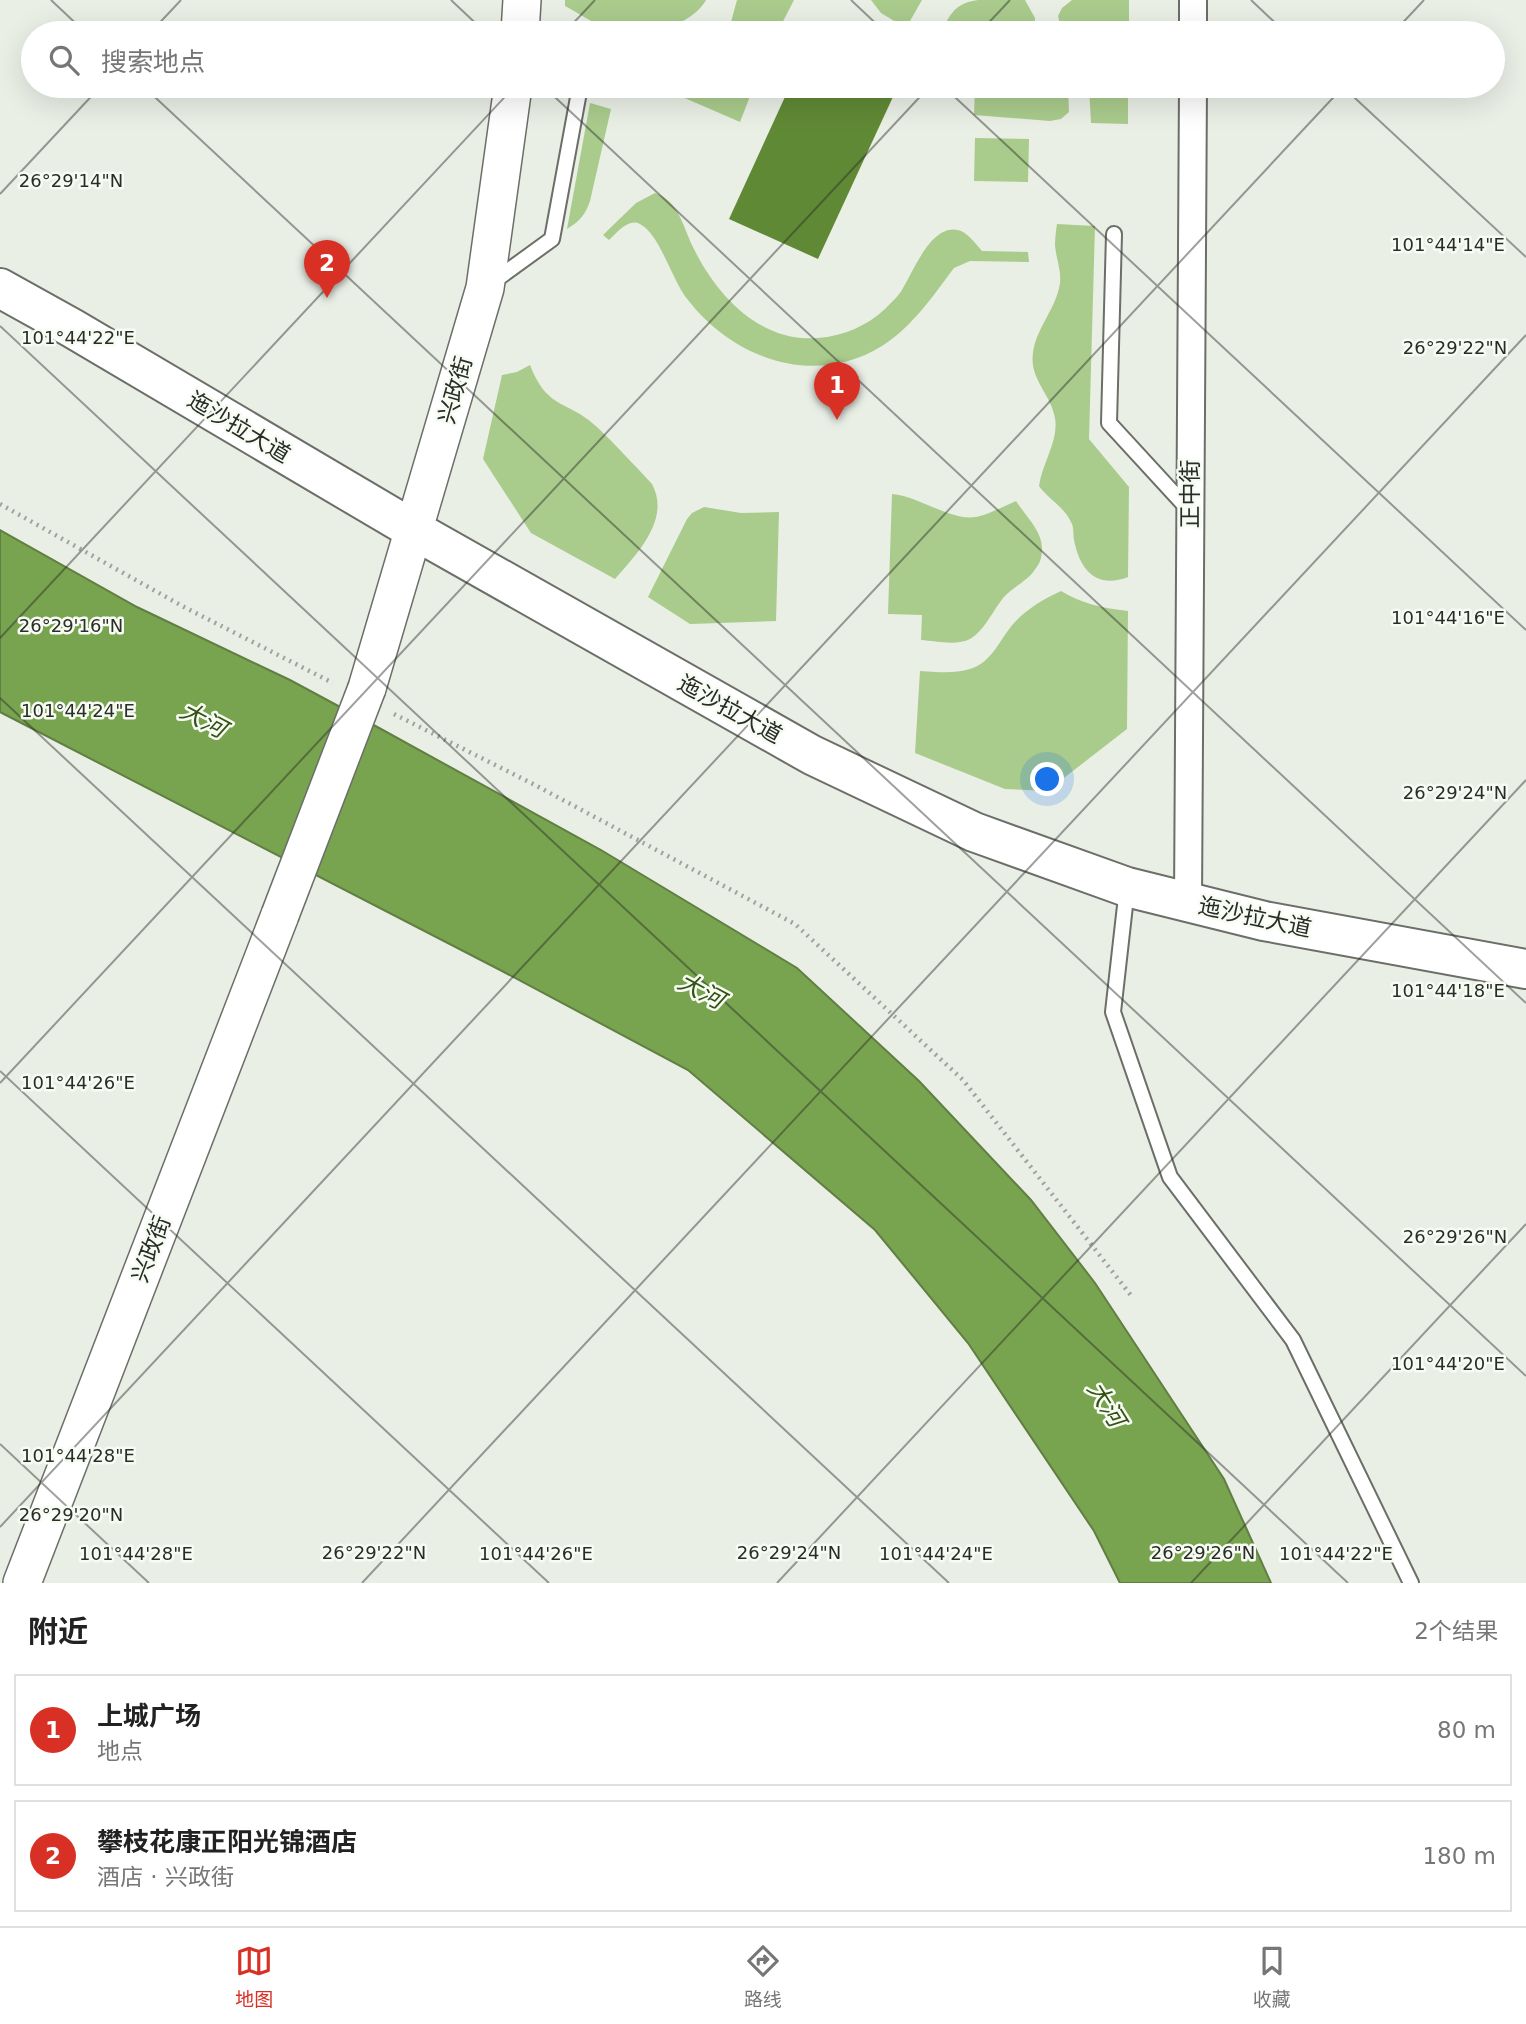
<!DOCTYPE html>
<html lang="zh">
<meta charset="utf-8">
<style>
body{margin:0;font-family:"DejaVu Sans","Noto Sans SC",sans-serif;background:#f2f2f2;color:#222}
.you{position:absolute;left:1048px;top:780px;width:24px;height:24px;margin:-18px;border:5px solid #fff;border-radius:50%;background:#1a73e8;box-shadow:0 0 0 10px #1a73e833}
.badge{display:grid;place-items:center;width:46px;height:46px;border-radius:50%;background:#d93025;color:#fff;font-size:23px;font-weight:700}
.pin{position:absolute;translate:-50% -58px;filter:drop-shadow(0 2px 4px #0008)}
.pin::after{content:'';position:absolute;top:37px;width:24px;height:21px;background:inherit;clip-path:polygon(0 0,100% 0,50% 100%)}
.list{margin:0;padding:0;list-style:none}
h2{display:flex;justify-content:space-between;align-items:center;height:91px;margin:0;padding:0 28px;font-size:30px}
h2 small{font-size:23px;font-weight:400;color:#767676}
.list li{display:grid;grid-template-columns:46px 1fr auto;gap:21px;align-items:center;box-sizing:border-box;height:112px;margin:0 14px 14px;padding:0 14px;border:2px solid #e0e0e0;border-radius:0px}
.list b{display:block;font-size:26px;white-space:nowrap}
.list p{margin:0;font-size:23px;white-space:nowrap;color:#767676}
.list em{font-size:23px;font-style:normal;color:#767676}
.icon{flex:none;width:38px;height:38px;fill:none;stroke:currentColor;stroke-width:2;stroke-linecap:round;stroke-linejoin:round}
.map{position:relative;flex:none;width:1526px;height:1583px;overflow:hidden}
.search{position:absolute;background:#fff;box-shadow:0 7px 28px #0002;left:21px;right:21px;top:21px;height:77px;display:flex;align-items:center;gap:18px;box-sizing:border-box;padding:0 24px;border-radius:38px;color:#767676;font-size:26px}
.sheet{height:343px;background:#fff}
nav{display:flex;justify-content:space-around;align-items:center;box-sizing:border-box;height:98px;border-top:2px solid #e0e0e0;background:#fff;font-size:19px;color:#767676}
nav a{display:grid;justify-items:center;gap:4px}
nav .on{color:#d93025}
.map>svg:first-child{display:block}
.green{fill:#a9cb8c}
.water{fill:#78a34f;stroke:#617f43;stroke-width:2}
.building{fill:#608935}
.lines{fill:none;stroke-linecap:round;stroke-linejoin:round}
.lane-casing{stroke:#6b6f68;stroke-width:18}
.street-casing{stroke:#6b6f68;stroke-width:30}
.secondary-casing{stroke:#6b6f68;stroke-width:40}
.highway-casing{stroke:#6b6f68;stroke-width:42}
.path{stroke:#9fa39c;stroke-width:4.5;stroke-dasharray:2 5;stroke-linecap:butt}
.lane{stroke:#fff;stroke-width:14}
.street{stroke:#fff;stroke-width:26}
.secondary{stroke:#fff;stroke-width:37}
.highway{stroke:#fff;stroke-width:38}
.secondary-bridge-casing{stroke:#6b6f68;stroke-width:40;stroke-linecap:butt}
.secondary-bridge{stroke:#fff;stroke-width:37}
.ticks{fill:none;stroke:#2a2c28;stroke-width:2;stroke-opacity:0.45}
.labels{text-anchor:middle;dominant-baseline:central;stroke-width:5;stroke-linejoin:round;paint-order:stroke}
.street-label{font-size:23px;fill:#2a2c28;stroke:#f7fcf3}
.water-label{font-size:24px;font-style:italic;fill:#355116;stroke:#f7fcf3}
.ticks-label{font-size:18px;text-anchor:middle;fill:#2a2c28;stroke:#f7fcf3;stroke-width:5;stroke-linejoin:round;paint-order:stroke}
</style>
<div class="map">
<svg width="1526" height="1583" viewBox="0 0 1526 1583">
<rect width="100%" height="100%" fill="#eaefe6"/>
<g class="green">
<path d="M565,0H706C693,24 645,40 619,33C602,29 580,14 565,6Z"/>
<path d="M737,0H794L777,33H723L731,22Z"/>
<path d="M871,0H922L906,28L881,13Z"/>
<path d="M978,0H1025L1035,18V33H941C950,14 955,3 978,0Z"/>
<path d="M1072,0H1129V33H1062L1058,16L1062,8Z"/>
<path d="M657,86H754L740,122Z"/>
<path d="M975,86H1068L1069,112L1061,119L1050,121L974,115Z"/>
<path d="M1089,86H1128V124L1091,123Z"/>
<path d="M590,103L611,109L590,201C585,215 580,221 567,229Z"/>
<path d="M975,138L1029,139L1028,182L974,181Z"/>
<path d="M655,193C679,201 683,227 693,247C716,295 760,343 818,338C843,336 867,326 885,309C890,304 896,298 900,293C912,276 932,217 963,232C970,236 976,244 982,251L1028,252L1029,262L970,261L954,268C933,296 912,327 882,346C814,388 734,359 688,300C672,281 660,234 640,224C628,218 617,233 609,240L603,235L636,203Z"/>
<path d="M1057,224L1095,226L1089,439L1129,487L1128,577C1097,589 1080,571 1074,540C1073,535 1074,529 1072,524C1065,507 1049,500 1039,486C1042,463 1059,441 1055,418C1051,394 1029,379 1033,353C1036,329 1054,311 1059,288C1063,273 1056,260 1055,245C1055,238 1056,231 1057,224Z"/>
<path d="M530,365C548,411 567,399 597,427C616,445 634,465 652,484C671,519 637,554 615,579L531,533L483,459L502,375L517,372Z"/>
<path d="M892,494C920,496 954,524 980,516C992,513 1004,506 1016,501C1025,515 1042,531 1042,548C1042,555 1041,562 1036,568C1028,581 1014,586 1004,597C993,610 985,630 970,639C957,646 935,641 921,640L922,615L888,614Z"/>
<path d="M704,507L741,513L779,512L776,621L690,624L648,597L687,519L692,513Z"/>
<path d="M1061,591C1083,604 1102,608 1128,611L1127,729L1047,791L1005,789L915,753L920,671C937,672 954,674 970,669C993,662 1000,638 1015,622C1028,608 1044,599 1061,591Z"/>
</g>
<path class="water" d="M0,530L137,607L290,680L381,729L601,850L797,968L919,1081L1031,1200L1095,1283L1224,1479L1271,1583H1120L1094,1531L968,1343L875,1230L688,1070L502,971L0,712Z"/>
<path class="building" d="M790,86H898L818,259L729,219Z"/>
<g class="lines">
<defs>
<g id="lane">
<path d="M1114,234L1109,423L1189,510"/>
<path d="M490,284L552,239L579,92"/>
<path d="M1127,888L1113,1012L1170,1177L1293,1340L1411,1583"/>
</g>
<g id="street">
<path d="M1193,33V0"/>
<path d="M1188,902L1193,86"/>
</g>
<g id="secondary">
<path d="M520,33L522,0"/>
<path d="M367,688L485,288L513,86"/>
<path d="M22,1583L280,915"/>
</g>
<path id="highway" d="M0,288L72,328L414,530L812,755L974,832L1127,887L1264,921L1526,969"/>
</defs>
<use href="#lane" class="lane-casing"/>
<use href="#street" class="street-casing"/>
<use href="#secondary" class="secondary-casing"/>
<use href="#highway" class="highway-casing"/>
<g class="path">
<path d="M0,504L184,607L333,683"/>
<path d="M394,714L533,784L795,924L963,1080L1133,1298"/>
</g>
<use href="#lane" class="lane"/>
<use href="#street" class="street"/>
<use href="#secondary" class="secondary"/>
<use href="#highway" class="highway"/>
<defs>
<path id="secondary-bridge" d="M280,915L367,688"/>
</defs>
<use href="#secondary-bridge" class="secondary-bridge-casing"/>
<use href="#secondary-bridge" class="secondary-bridge"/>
</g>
<path class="ticks" d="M51,0L86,33M451,0L486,33M851,0L886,33M1251,0L1286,33M150,33L181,0M564,33L595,0M979,33L1010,0M1393,33L1424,0M143,86L1526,1376M543,86L1526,1003M943,86L1526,630M1342,86L1526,257M0,194L101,86M0,326L1348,1583M0,638L515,86M0,698L949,1583M0,1071L549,1583M0,1083L930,86M0,1444L149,1583M0,1527L1344,86M362,1583L1526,335M777,1583L1526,780M1191,1583L1526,1224"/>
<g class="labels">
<g class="street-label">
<text transform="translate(455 390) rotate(-74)">兴政街</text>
<text transform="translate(239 427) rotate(31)">迤沙拉大道</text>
<text transform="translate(1190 494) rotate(-90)">正中街</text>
<text transform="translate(730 709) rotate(29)">迤沙拉大道</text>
<text transform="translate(1255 917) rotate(12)">迤沙拉大道</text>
<text transform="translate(151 1249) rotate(-69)">兴政街</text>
</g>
<g class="water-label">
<text transform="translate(203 720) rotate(28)">大河</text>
<text transform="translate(701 991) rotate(28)">大河</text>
<text transform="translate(1106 1404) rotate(58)">大河</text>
</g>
</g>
<g class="ticks-label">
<text x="71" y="187">26°29'14"N</text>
<text x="1448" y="251">101°44'14"E</text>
<text x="78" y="344">101°44'22"E</text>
<text x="1455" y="354">26°29'22"N</text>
<text x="1448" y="624">101°44'16"E</text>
<text x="71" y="632">26°29'16"N</text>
<text x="78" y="717">101°44'24"E</text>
<text x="1455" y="799">26°29'24"N</text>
<text x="1448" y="997">101°44'18"E</text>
<text x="78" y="1089">101°44'26"E</text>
<text x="1455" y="1243">26°29'26"N</text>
<text x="1448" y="1370">101°44'20"E</text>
<text x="78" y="1462">101°44'28"E</text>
<text x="71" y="1521">26°29'20"N</text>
<text x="374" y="1559">26°29'22"N</text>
<text x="789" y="1559">26°29'24"N</text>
<text x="1203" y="1559">26°29'26"N</text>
<text x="136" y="1560">101°44'28"E</text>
<text x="536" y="1560">101°44'26"E</text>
<text x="936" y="1560">101°44'24"E</text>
<text x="1336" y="1560">101°44'22"E</text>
</g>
</svg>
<div class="you"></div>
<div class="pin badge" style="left:837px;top:420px">1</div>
<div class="pin badge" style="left:327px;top:298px">2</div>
<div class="search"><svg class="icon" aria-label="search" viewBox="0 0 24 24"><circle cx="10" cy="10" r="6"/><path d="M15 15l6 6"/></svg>搜索地点</div>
</div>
<section class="sheet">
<h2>附近<small>2个结果</small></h2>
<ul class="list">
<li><span class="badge">1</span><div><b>上城广场</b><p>地点</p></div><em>80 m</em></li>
<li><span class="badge">2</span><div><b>攀枝花康正阳光锦酒店</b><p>酒店 · 兴政街</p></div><em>180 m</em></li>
</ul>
</section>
<nav>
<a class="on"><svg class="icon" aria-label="map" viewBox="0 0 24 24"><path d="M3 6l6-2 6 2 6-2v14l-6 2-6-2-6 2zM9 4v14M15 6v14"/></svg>地图</a>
<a><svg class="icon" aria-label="directions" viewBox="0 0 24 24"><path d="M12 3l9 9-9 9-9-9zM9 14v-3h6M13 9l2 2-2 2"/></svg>路线</a>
<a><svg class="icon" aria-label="saved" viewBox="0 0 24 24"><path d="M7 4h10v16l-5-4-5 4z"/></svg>收藏</a>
</nav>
